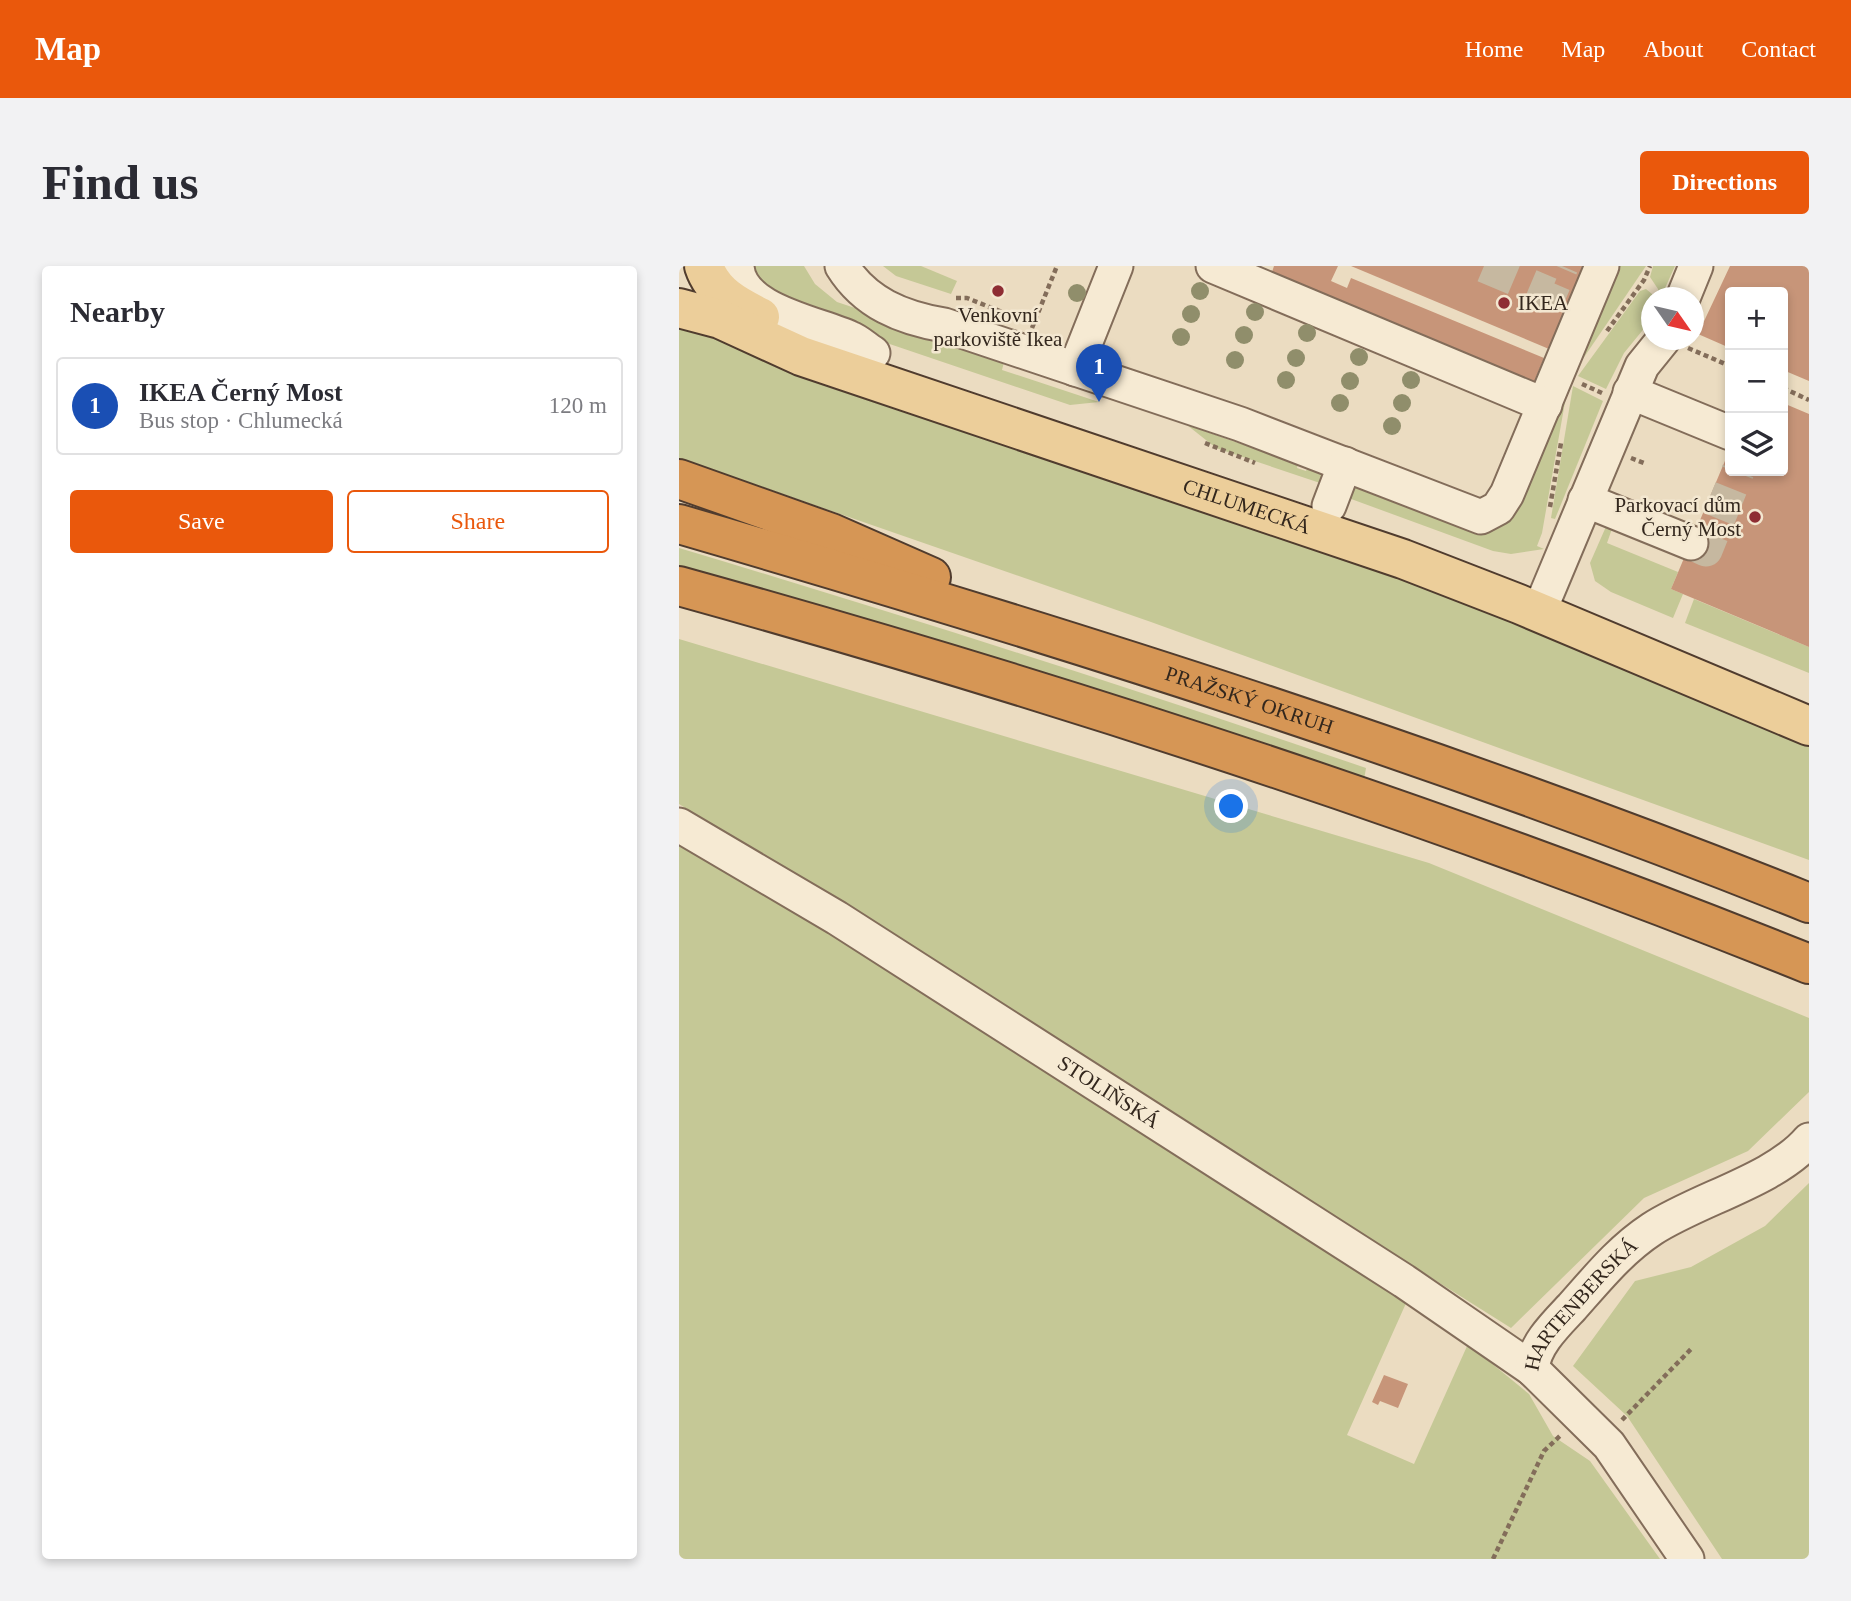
<!DOCTYPE html>
<meta charset="utf-8">
<style>
body{margin:0;font-family:Georgia,serif;background:#f2f2f3;color:#2b2b33}
.controls{position:absolute;right:21px;top:21px;display:grid;overflow:hidden;border-radius:7px;box-shadow:0 4px 10px #0003}
.controls button{width:63px;height:63px;display:grid;place-items:center;padding:0;border:0;border-bottom:2px solid #e1e1e2;background:#fff;color:#2b2b33;font:35px sans-serif}
.compass{position:absolute;left:962px;top:21px;width:63px;height:63px;border-radius:50%;background:#fff;box-shadow:0 4px 10px #0003;rotate:124deg}
.you{position:absolute;left:553px;top:541px;width:24px;height:24px;margin:-18px;border:5px solid #fff;border-radius:50%;background:#1a73e8;box-shadow:0 0 0 10px #1a73e833}
.badge{display:grid;place-items:center;width:46px;height:46px;border-radius:50%;background:#ea580c;color:#fff;font-size:23px;font-weight:700}
.pin{position:absolute;translate:-50% -58px;filter:drop-shadow(0 2px 4px #0008)}
.pin::after{content:'';position:absolute;top:37px;width:24px;height:21px;background:inherit;clip-path:polygon(0 0,100% 0,50% 100%)}
.list{margin:0;padding:0;list-style:none}
h2{display:flex;justify-content:space-between;align-items:center;height:91px;margin:0;padding:0 28px;font-size:30px}
h2 small{font-size:23px;font-weight:400;color:#7c7c81}
.list li{display:grid;grid-template-columns:46px 1fr auto;gap:21px;align-items:center;box-sizing:border-box;height:98px;margin:0 14px 14px;padding:0 14px;border:2px solid #e1e1e2;border-radius:7px}
.list b{display:block;font-size:26px;white-space:nowrap}
.list p{margin:0;font-size:23px;white-space:nowrap;color:#7c7c81}
.list em{font-size:23px;font-style:normal;color:#7c7c81}
.actions{display:flex;gap:14px;padding:21px 28px}
.actions a{flex:1;padding:16px 0;border:2px solid #ea580c;border-radius:7px;text-align:center;font-size:24px;color:#ea580c}
.actions .main{background:#ea580c;color:#fff}
.icon{flex:none;width:38px;height:38px;fill:none;stroke:currentColor;stroke-width:2;stroke-linecap:round;stroke-linejoin:round}
.map{position:relative;flex:none;width:1130px;height:1293px;overflow:hidden;border-radius:7px}
header{display:flex;align-items:center;gap:42px;box-sizing:border-box;height:98px;padding:0 35px;background:#ea580c;color:#fff}
header strong{font-size:33px}
nav{display:flex;gap:38px;margin-inline-start:auto;font-size:24px}
.intro{display:flex;align-items:center;justify-content:space-between;box-sizing:border-box;height:168px;padding:0 42px}
h1{margin:0;font-size:49px}
.button{padding:18px 32px;border-radius:7px;background:#ea580c;color:#fff;font-size:24px;font-weight:700}
main{display:flex;gap:42px;padding:0 42px}
aside{flex:1;background:#fff;border-radius:7px;box-shadow:0 4px 10px #0003}
.map>svg:first-child{display:block}
.green{fill:#c5c896}
.building{fill:#c79579}
.lines{fill:none;stroke-linecap:round;stroke-linejoin:round}
.minor-tunnel{stroke:#c6b8a0;stroke-width:33;stroke-dasharray:33 17;stroke-linecap:butt}
.minor-casing{stroke:#836d5a;stroke-width:37}
.major-casing{stroke:#503c2e;stroke-width:42}
.highway-casing{stroke:#503c2e;stroke-width:42}
.path{stroke:#836d5a;stroke-width:4.5;stroke-dasharray:5 3.5;stroke-linecap:butt}
.minor{stroke:#f6ead3;stroke-width:33}
.major{stroke:#ecce9a;stroke-width:38}
.highway{stroke:#d69655;stroke-width:38}
.tree{fill:#908e6b}
.poi-dot{fill:#8e2d33;stroke:#f3e7d0;stroke-width:2.5}
.labels{text-anchor:middle;dominant-baseline:central;stroke-width:5;stroke-linejoin:round;paint-order:stroke}
.poi-label{font-size:21px;fill:#33271d;stroke:#f3e7d0;text-anchor:start}
.street-label{font-size:21px;fill:#33271d;stroke:#f3e7d0}
</style>
<header>
<strong>Map</strong>
<nav><a>Home</a><a>Map</a><a>About</a><a>Contact</a></nav>
</header>
<div class="intro"><h1>Find us</h1><a class="button">Directions</a></div>
<main>
<aside>
<h2>Nearby<small></small></h2>
<ul class="list">
<li><span class="badge" style="background:#1a4fb4">1</span><div><b>IKEA Černý Most</b><p>Bus stop · Chlumecká</p></div><em>120 m</em></li>
</ul>
<div class="actions"><a class="main">Save</a><a>Share</a></div>
</aside>
<div class="map">
<svg width="1130" height="1293" viewBox="0 0 1130 1293">
<rect width="100%" height="100%" fill="#ebdcc1"/>
<g class="green">
<path d="M69,0H125L136,18L158,36L326,92L323,104L420,136L391,139L131,51L88,30Z"/>
<path d="M204,0H242L278,15L272,28L217,10Z"/>
<path d="M936,0H967L895,106Z"/>
<path d="M974,0H996L982,31H980L979,23L971,11Z"/>
<path d="M967,23L973,28L972,54L945,87L927,123L899,110L961,25Z"/>
<path d="M0,56L668,288L1130,475V594L472,356L0,192Z"/>
<path d="M889,119L863,267L858,280L865,283L832,288L814,285L664,230L670,217L717,231L721,238L789,263Z"/>
<path d="M894,120L924,135L876,253L872,252Z"/>
<path d="M508,159L619,198L618,202L627,205L629,201L649,209L644,218L537,182Z"/>
<path d="M929,256L934,260L928,277L999,306L992,323L1004,328L994,352L932,326L916,315L911,297Z"/>
<path d="M0,282C230,351 459,424 687,502L685,514L0,301Z"/>
<path d="M1015,333L1130,381V407L1006,357Z"/>
<path d="M0,373L750,597L1130,752V826L1069,885L965,932L832,1062L0,538Z"/>
<path d="M0,573L535,909L728,1035L668,1169L735,1198L789,1078L850,1128L874,1170L911,1195L981,1293H0Z"/>
<path d="M1130,917V1293H1043L948,1150L894,1100L956,1015L1012,1001L1086,960Z"/>
</g>
<g class="building">
<path d="M595,0H659L652,15L668,22L672,12L865,92L855,116L593,6Z"/>
<path d="M672,0H905L870,83Z"/>
<path d="M1051,0H1130V115L1104,104V26H1051V82L1019,68Z"/>
<path d="M1104,137L1130,148V381L992,323L1051,183V205H1104Z"/>
<path d="M705,1109L729,1118L719,1142L701,1135L699,1139L693,1136Z"/>
</g>
<g class="lines">
<g class="minor-tunnel">
<path d="M805,0L871,28L883,0"/>
<path d="M1012,277L1027,284L1059,205"/>
</g>
<defs>
<g id="minor">
<path d="M58,0C60,45 139,57 171,72C179,75 186,82 194,87"/>
<path d="M163,0C186,37 223,52 265,59L561,158L802,251L819,242L828,228L923,0"/>
<path d="M534,0L866,139"/>
<path d="M1004,32L1017,0"/>
<path d="M396,103L437,0"/>
<path d="M951,126L1051,167"/>
<path d="M906,234L1012,277"/>
<path d="M650,240L666,198"/>
<path d="M860,346L963,100L984,74"/>
<path id="s1" d="M0,559L158,652L725,1015L853,1103L930,1179L1008,1293"/>
<path id="s2" d="M853,1103C855,1079 877,1058 893,1041C918,1013 941,984 973,963C1019,933 1096,914 1130,874"/>
</g>
<g id="major">
<path d="M25,0C34,27 57,39 81,51"/>
<path id="s3" d="M0,42L41,53L122,90L724,293L840,338L1130,460"/>
</g>
<g id="highway">
<path d="M0,213L152,267L252,311"/>
<path id="s4" d="M0,258C381,369 761,489 1130,637"/>
<path d="M0,320C382,426 762,550 1130,698"/>
</g>
</defs>
<use href="#minor" class="minor-casing"/>
<use href="#major" class="major-casing"/>
<use href="#highway" class="highway-casing"/>
<g class="path">
<path d="M277,32H288L328,48"/>
<path d="M353,62L378,0"/>
<path d="M928,65L965,14L971,0"/>
<path d="M1009,82L1051,100"/>
<path d="M903,118L923,127"/>
<path d="M1104,122L1130,134"/>
<path d="M526,177L576,197"/>
<path d="M952,192L965,197"/>
<path d="M871,241L882,177"/>
<path d="M943,1154L1014,1081"/>
<path d="M814,1293L865,1185L882,1169"/>
</g>
<use href="#minor" class="minor"/>
<use href="#major" class="major"/>
<use href="#highway" class="highway"/>
</g>
<g class="tree">
<circle cx="521" cy="25" r="9"/>
<circle cx="398" cy="27" r="9"/>
<circle cx="576" cy="46" r="9"/>
<circle cx="512" cy="48" r="9"/>
<circle cx="628" cy="67" r="9"/>
<circle cx="565" cy="69" r="9"/>
<circle cx="502" cy="71" r="9"/>
<circle cx="680" cy="91" r="9"/>
<circle cx="617" cy="92" r="9"/>
<circle cx="556" cy="94" r="9"/>
<circle cx="607" cy="114" r="9"/>
<circle cx="732" cy="114" r="9"/>
<circle cx="671" cy="115" r="9"/>
<circle cx="661" cy="137" r="9"/>
<circle cx="723" cy="137" r="9"/>
<circle cx="713" cy="160" r="9"/>
</g>
<g class="poi-dot">
<circle cx="319" cy="25" r="7"/>
<circle cx="825" cy="37" r="7"/>
<circle cx="1076" cy="251" r="7"/>
</g>
<g class="labels">
<g class="poi-label">
<text x="839" y="37">IKEA</text>
<text x="319" y="49" text-anchor="middle">Venkovní<tspan x="319" dy="24">parkoviště Ikea</tspan></text>
<text x="1062" y="239" text-anchor="end">Parkovací dům<tspan x="1062" dy="24">Černý Most</tspan></text>
</g>
<g class="street-label">
<text stroke="none"><textPath href="#s3" startOffset="602">CHLUMECKÁ</textPath></text>
<text stroke="none"><textPath href="#s4" startOffset="597">PRAŽSKÝ OKRUH</textPath></text>
<text stroke="none"><textPath href="#s1" startOffset="506">STOLIŇSKÁ</textPath></text>
<text stroke="none"><textPath href="#s2" startOffset="82">HARTENBERSKÁ</textPath></text>
</g>
</g>
</svg>
<div class="controls">
<button>+</button>
<button>−</button>
<button><svg class="icon" aria-label="layers" viewBox="0 0 24 24"><path d="M12 4l9 5-9 5-9-5zM3 14l9 5 9-5"/></svg></button>
</div>
<svg class="compass" viewBox="-18 -18 36 36"><path d="M0-13l5 13h-10z" fill="#e53935"/><path d="M0 13l5-13h-10z" fill="#7c7c81"/></svg>
<div class="you"></div>
<div class="pin badge" style="left:420px;top:136px;background:#1a4fb4">1</div>
</div>
</main>
